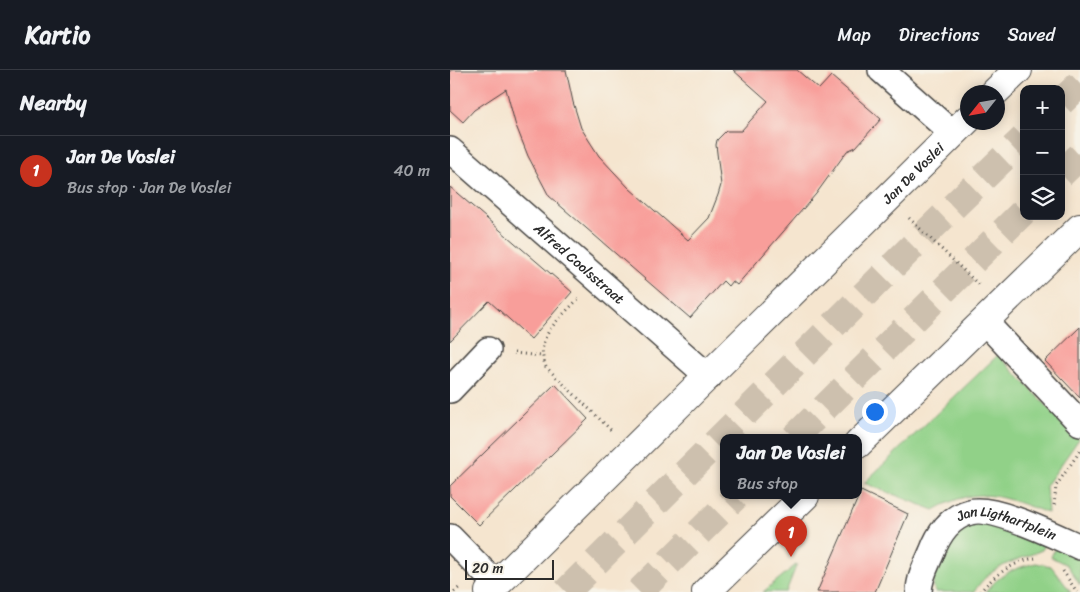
<!DOCTYPE html>
<meta charset="utf-8">
<style>
body{margin:0;font-family:Sriracha,sans-serif;background:#242831;color:#f1f3f6}
.controls{position:absolute;right:15px;top:15px;display:grid;overflow:hidden;border-radius:10px;box-shadow:0 2px 12px #0003}
.controls button{width:45px;height:45px;display:grid;place-items:center;padding:0;border:0;border-bottom:1px solid #363941;background:#171b24;color:#f1f3f6;font:25px sans-serif}
.compass{position:absolute;left:510px;top:15px;width:45px;height:45px;border-radius:50%;background:#171b24;box-shadow:0 2px 12px #0003;rotate:239deg}
.scale{position:absolute;left:15px;bottom:12px;width:89px;box-sizing:border-box;padding-left:5px;border:2px solid #2b2b2b;border-top:0;font-size:14px;line-height:18px;white-space:nowrap;color:#2b2b2b;-webkit-text-stroke:4px #f7f3e8;paint-order:stroke}
.you{position:absolute;left:424px;top:341px;width:18px;height:18px;margin:-12px;border:4px solid #fff;border-radius:50%;background:#1a73e8;box-shadow:0 0 0 8px #1a73e833}
.badge{display:grid;place-items:center;width:32px;height:32px;border-radius:50%;background:#c8321e;color:#fff;font-size:16px;font-weight:700}
.pin{position:absolute;translate:-50% -41px;filter:drop-shadow(0 1px 2px #0008)}
.pin::after{content:'';position:absolute;top:26px;width:18px;height:15px;background:inherit;clip-path:polygon(0 0,100% 0,50% 100%)}
.popup{position:absolute;left:270px;top:364px;width:142px;height:65px;box-sizing:border-box;display:grid;place-content:center;border-radius:10px;background:#171b24;filter:drop-shadow(0 1px 4px #0005);font-size:16px;white-space:nowrap;color:#9ea1a6}
.popup b{font-size:19px;color:#f1f3f6}
.popup::after{content:'';position:absolute;left:50%;top:100%;margin-left:-10px;border:10px solid transparent;border-top-color:#171b24}
.list{margin:0;padding:0;list-style:none}
h2{display:flex;justify-content:space-between;align-items:center;height:65px;margin:0;padding:0 20px;font-size:21px}
h2 small{font-size:16px;font-weight:400;color:#9ea1a6}
.list li{display:grid;grid-template-columns:32px 1fr auto;gap:15px;align-items:center;box-sizing:border-box;height:70px;padding:0 20px;border-top:1px solid #363941}
.list b{display:block;font-size:19px;white-space:nowrap}
.list p{margin:0;font-size:16px;white-space:nowrap;color:#9ea1a6}
.list em{font-size:16px;font-style:normal;color:#9ea1a6}
.icon{flex:none;width:28px;height:28px;fill:none;stroke:currentColor;stroke-width:2;stroke-linecap:round;stroke-linejoin:round}
.map{position:relative;flex:none;width:630px;height:522px;overflow:hidden}
header{display:flex;align-items:center;gap:30px;box-sizing:border-box;height:70px;padding:0 25px;background:#171b24;border-bottom:1px solid #363941}
header strong{font-size:24px}
nav{display:flex;gap:28px;margin-inline-start:auto;font-size:18px}
main{display:flex}
aside{flex:1;background:#171b24}
.map>svg:first-child{display:block}
.green{fill:#91d188;stroke:#5e7e5a}
.building{fill:#f89e9a}
.lines{fill:none;stroke-linecap:round;stroke-linejoin:round}
.motorway-tunnel{stroke:#cdc0ae;stroke-width:28;stroke-dasharray:28 14;stroke-linecap:butt}
.minor-casing{stroke:#494744;stroke-width:28}
.secondary-casing{stroke:#494744;stroke-width:30}
.path{stroke:#494744;stroke-width:3;stroke-dasharray:1 4;stroke-linecap:butt}
.minor{stroke:#fff;stroke-width:25}
.secondary{stroke:#fff;stroke-width:28}
.labels{text-anchor:middle;dominant-baseline:central;stroke-width:4;stroke-linejoin:round;paint-order:stroke}
.street-label{font-size:14px;fill:#2b2b2b;stroke:#f7f3e8}
</style>
<header>
<strong>Kartio</strong>
<nav><a>Map</a><a>Directions</a><a>Saved</a></nav>
</header>
<main>
<aside>
<h2>Nearby<small></small></h2>
<ul class="list">
<li><span class="badge">1</span><div><b>Jan De Voslei</b><p>Bus stop · Jan De Voslei</p></div><em>40 m</em></li>
</ul>
</aside>
<div class="map">
<svg width="630" height="522" viewBox="0 0 630 522">
<rect width="100%" height="100%" fill="#f7f3e8"/>
<filter id="ink" filterUnits="userSpaceOnUse"><feTurbulence type="fractalNoise" baseFrequency=".02" numOctaves="2"/><feDisplacementMap in="SourceGraphic" scale="10" xChannelSelector="R" yChannelSelector="G"/><feConvolveMatrix kernelMatrix="1 2 1 2 8 2 1 2 1" color-interpolation-filters="sRGB"/></filter>
<filter id="wash" filterUnits="userSpaceOnUse"><feTurbulence type="fractalNoise" baseFrequency=".0096" numOctaves="4" result="noise"/><feDisplacementMap in="SourceGraphic" scale="20" xChannelSelector="R" yChannelSelector="G"/><feGaussianBlur stdDeviation="1.12" result="paint"/><feColorMatrix in="noise" values="0 0 0 0 0 0 0 0 0 0 0 0 0 0 0 0 0 1.4 0 .05"/><feComposite in="paint" operator="in"/></filter>
<g filter="url(#wash)">
<rect width="100%" height="100%" fill="#f5e5cf"/>
<g class="green">
<path d="M548,285L629,369L596,416L598,443C552,427 530,414 484,440L414,413Z"/>
<path d="M533,451L595,475L592,480C565,492 540,495 524,522H485C477,504 499,466 514,456C519,453 527,452 533,451Z"/>
<path d="M605,478L630,489V515L617,495L601,487Z"/>
<path d="M586,493L601,496L621,522H536C549,504 565,498 586,493Z"/>
<path d="M347,494L336,522H313Z"/>
</g>
<g id="blocks">
<g class="building">
<path d="M0,0H116L123,32L131,58L149,86L179,118L238,170L259,148L268,125L271,115L266,75L267,70L276,61H291L318,31L283,0H347L369,19L381,6L431,49L406,77L397,81L366,124L287,215L282,211L278,216L273,211L240,248L99,126L78,86L65,53L56,19L24,40L13,52L0,40Z"/>
<path d="M0,117L122,222L81,269L39,231L0,271Z"/>
<path d="M630,257V328L595,291Z"/>
<path d="M105,314L138,349L29,455L0,426V416Z"/>
<path d="M411,421L458,444L425,522H367Z"/>
</g>
</g>
</g>
<g filter="url(#ink)">
<use href="#blocks" fill-opacity="0" stroke="#494744" stroke-width="1"/>
<g class="lines">
<g class="motorway-tunnel">
<path d="M611,32L630,14"/>
<path d="M611,104L630,86"/>
<path d="M344,368L574,141"/>
<path d="M116,522L470,169L574,68"/>
<path d="M189,522L286,426"/>
</g>
<defs>
<g id="minor">
<path d="M431,0L502,63"/>
<path id="s1" d="M0,80L259,307"/>
<path d="M534,251L630,353"/>
<path d="M0,320L38,280"/>
<path d="M0,467L47,515"/>
<path id="s2" d="M469,522C469,508 477,494 482,482C489,463 500,447 520,442C543,435 607,467 630,477"/>
</g>
<g id="secondary">
<path d="M545,22L568,0"/>
<path d="M408,374L630,158"/>
<path id="s3" d="M39,522L518,49"/>
<path d="M256,522L355,426"/>
</g>
</defs>
<use href="#minor" class="minor-casing"/>
<use href="#secondary" class="secondary-casing"/>
<g class="path">
<path d="M459,148L530,216"/>
<path d="M128,229C109,250 83,267 96,297L162,361"/>
<path d="M64,283L91,286"/>
<path d="M604,435L606,416L630,381"/>
<path d="M613,501L627,522"/>
<path d="M4,522L10,517"/>
<path d="M530,522C544,505 563,492 585,488"/>
</g>
<use href="#minor" class="minor"/>
<use href="#secondary" class="secondary"/>
</g>
</g>
<g class="labels">
<g class="street-label">
<text stroke="none"><textPath href="#s3" startOffset="596">Jan De Voslei</textPath></text>
<text stroke="none"><textPath href="#s1" startOffset="172">Alfred Coolsstraat</textPath></text>
<text stroke="none"><textPath href="#s2" startOffset="138">Jan Ligthartplein</textPath></text>
</g>
</g>
</svg>
<div class="controls">
<button>+</button>
<button>−</button>
<button><svg class="icon" aria-label="layers" viewBox="0 0 24 24"><path d="M12 4l9 5-9 5-9-5zM3 14l9 5 9-5"/></svg></button>
</div>
<svg class="compass" viewBox="-18 -18 36 36"><path d="M0-13l5 13h-10z" fill="#e53935"/><path d="M0 13l5-13h-10z" fill="#9ea1a6"/></svg>
<div class="scale">20 m</div>
<div class="you"></div>
<div class="pin badge" style="left:341px;top:487px">1</div>
<div class="popup"><b>Jan De Voslei</b>Bus stop</div>
</div>
</main>
